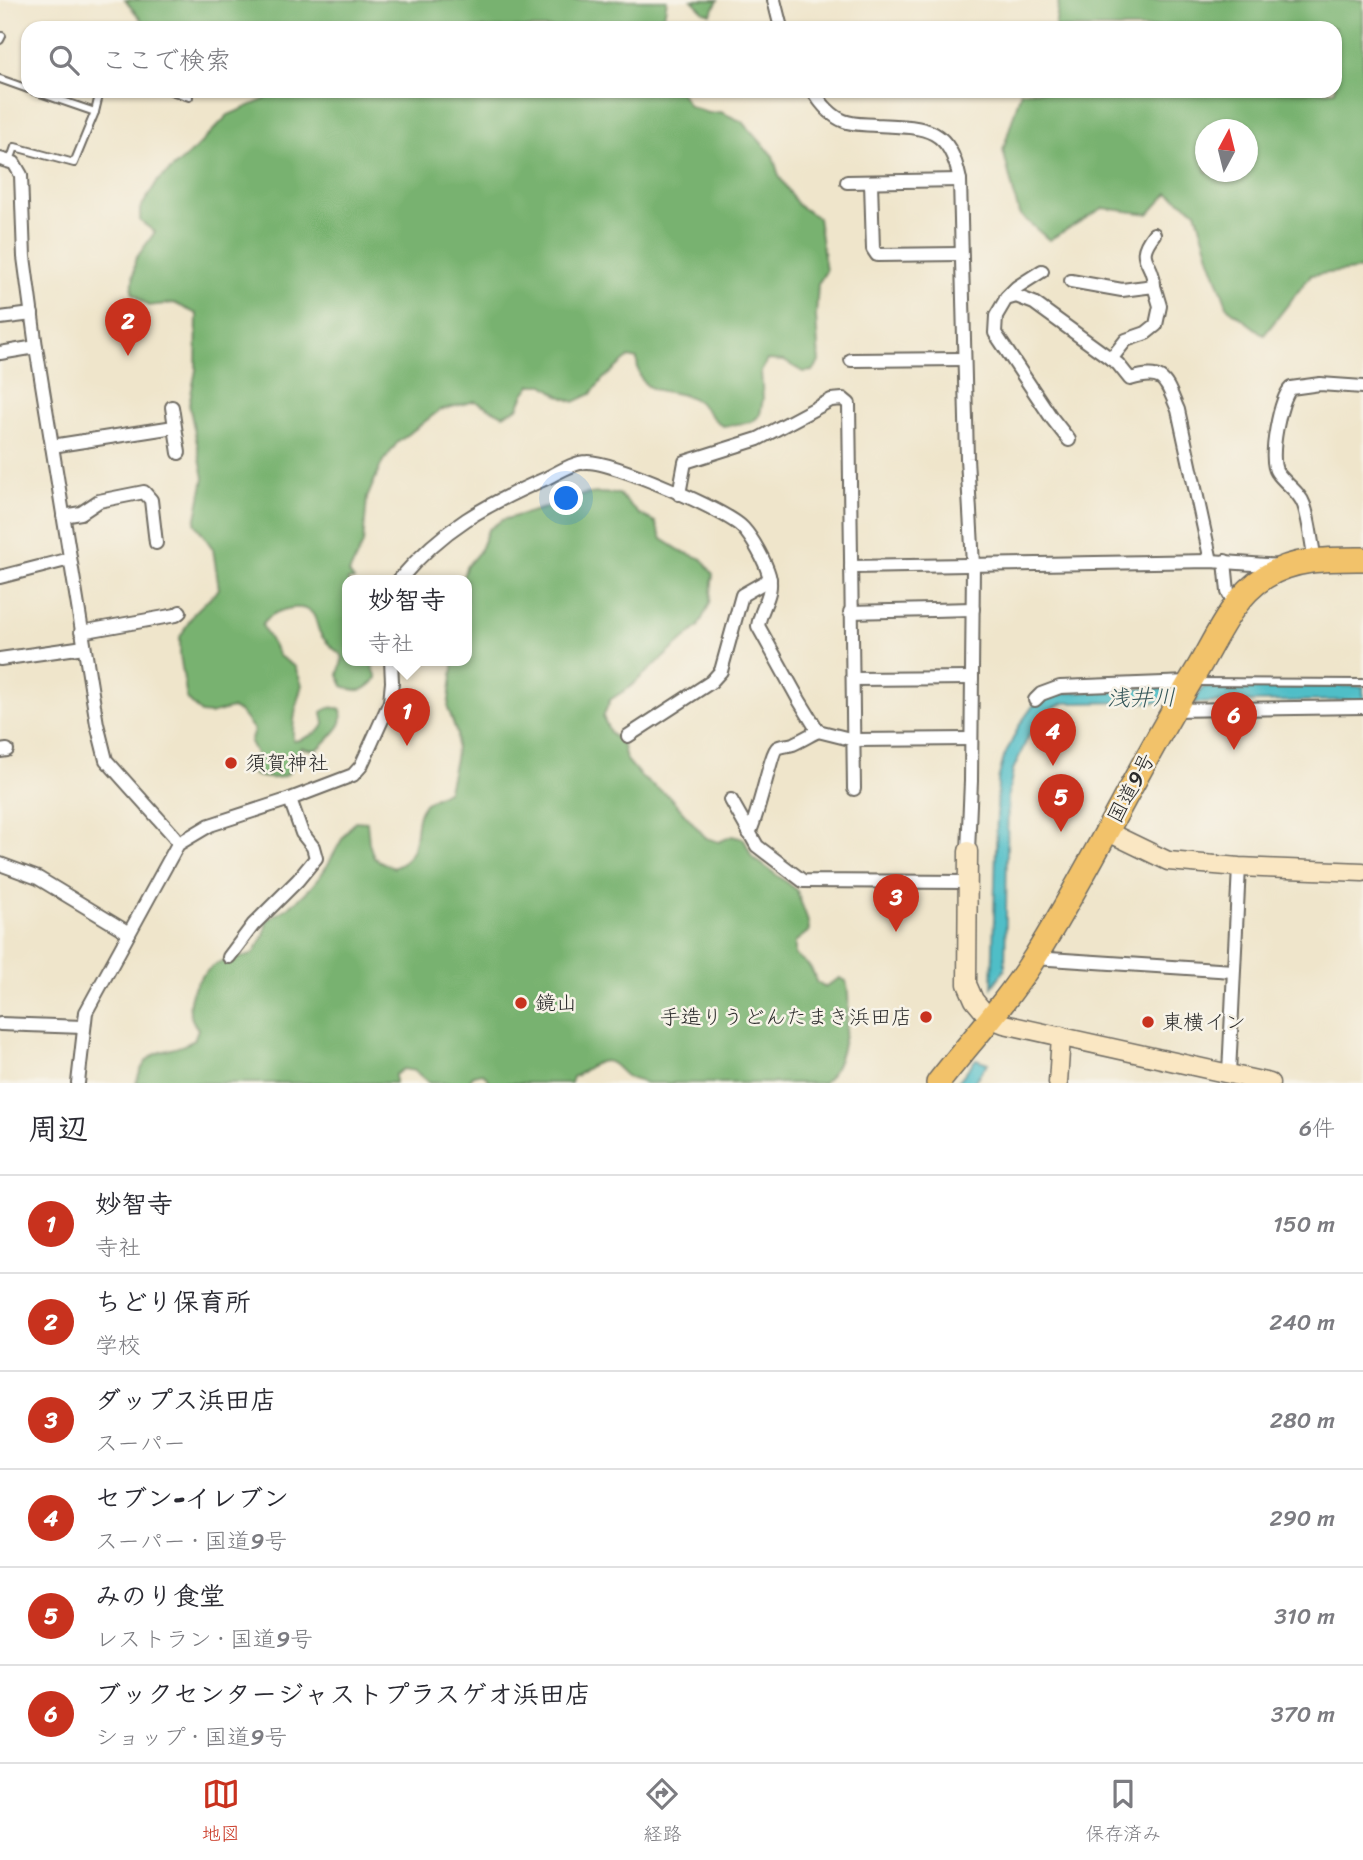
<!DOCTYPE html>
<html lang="ja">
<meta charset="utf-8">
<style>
body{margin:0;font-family:Sriracha,"Klee One",sans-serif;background:#f2f2f3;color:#2b2b33}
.compass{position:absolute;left:1195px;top:119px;width:63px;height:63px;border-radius:50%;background:#fff;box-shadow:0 2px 5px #0004;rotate:7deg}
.you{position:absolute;left:567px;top:499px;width:24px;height:24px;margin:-18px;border:5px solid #fff;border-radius:50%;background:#1a73e8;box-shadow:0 0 0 10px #1a73e833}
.badge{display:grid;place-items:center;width:46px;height:46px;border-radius:50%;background:#c8321e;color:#fff;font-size:23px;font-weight:700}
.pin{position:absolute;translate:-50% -58px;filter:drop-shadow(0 2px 4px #0008)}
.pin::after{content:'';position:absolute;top:37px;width:24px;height:21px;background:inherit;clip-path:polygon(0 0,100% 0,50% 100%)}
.popup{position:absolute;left:342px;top:575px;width:130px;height:91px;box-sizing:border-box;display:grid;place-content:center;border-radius:14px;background:#fff;filter:drop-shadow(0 2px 5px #0005);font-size:23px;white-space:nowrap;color:#7c7c81}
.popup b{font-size:26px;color:#2b2b33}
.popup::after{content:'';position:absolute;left:50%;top:100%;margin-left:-14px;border:14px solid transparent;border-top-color:#fff}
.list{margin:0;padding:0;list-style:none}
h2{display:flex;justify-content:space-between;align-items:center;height:91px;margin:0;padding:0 28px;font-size:30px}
h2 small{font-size:23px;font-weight:400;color:#7c7c81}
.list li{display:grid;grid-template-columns:46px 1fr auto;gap:21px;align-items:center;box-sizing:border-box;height:98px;padding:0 28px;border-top:2px solid #e1e1e2}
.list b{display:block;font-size:26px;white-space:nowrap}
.list p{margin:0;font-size:23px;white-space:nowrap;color:#7c7c81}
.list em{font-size:23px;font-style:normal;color:#7c7c81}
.icon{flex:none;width:38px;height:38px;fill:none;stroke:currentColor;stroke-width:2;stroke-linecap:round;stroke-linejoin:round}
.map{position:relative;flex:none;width:1363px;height:1083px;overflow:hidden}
.search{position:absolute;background:#fff;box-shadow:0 2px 5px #0004;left:21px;right:21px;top:21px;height:77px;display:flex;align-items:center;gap:18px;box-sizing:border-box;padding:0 24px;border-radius:21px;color:#7c7c81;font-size:26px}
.sheet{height:679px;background:#fff}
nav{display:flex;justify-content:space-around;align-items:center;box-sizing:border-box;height:98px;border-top:2px solid #e1e1e2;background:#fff;font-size:19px;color:#7c7c81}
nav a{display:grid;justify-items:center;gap:4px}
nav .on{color:#c8321e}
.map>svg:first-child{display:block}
.forest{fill:#78b270;stroke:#526e4e;stroke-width:2;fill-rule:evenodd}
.water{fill:#50bec7;stroke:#3e7479;stroke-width:2}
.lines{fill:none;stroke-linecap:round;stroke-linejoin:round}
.lane-casing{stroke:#706c63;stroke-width:10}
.street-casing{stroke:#706c63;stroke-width:16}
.secondary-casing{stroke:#706c63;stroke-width:21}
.highway-casing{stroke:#706c63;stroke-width:26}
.lane{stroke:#fff;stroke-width:6}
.street{stroke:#fff;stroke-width:12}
.secondary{stroke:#fae7c3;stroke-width:18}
.highway{stroke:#f2c26a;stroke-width:23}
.poi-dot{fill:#c8321e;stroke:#f7f3e8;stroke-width:2.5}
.labels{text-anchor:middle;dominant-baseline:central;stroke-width:5;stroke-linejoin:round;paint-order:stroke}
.poi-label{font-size:21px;fill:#2b2b2b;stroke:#f7f3e8;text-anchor:start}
.street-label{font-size:21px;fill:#2b2b2b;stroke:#f7f3e8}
.water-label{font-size:23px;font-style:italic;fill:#36575a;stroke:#f7f3e8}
</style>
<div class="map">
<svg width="1363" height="1083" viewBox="0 0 1363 1083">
<rect width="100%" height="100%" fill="#f7f3e8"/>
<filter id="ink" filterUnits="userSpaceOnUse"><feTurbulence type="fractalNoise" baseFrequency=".0143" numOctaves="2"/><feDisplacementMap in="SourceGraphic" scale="14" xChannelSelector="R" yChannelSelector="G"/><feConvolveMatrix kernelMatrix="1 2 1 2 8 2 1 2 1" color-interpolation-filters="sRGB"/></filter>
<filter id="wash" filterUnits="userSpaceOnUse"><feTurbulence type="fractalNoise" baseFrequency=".00686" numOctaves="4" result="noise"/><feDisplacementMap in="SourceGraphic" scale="28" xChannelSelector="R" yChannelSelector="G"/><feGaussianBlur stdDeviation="1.57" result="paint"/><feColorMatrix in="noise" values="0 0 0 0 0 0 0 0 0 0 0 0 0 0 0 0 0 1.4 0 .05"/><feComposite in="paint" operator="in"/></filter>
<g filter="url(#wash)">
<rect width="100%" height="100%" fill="#efe5cb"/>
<g class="forest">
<path d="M125,0H667L662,28H148Z"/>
<path d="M692,0H718L711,14L704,12Z"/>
<path d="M1059,0H1363V269L1311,275L1264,335L1228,308L1210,259L1196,211L1168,193L1149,214L1103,208L1049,240L1019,214L1003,150L1021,91H1335V28H1055ZM1206,130H1248V172H1206Z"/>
<path d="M264,91H680L689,106L708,113L721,112L743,122L773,156L779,176L798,205L818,218L826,271L818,284L816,316L819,362L813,371L803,372L784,361L767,360L761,372L763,399L760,415L752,422L723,426C710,419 706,406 694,399C672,386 638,402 637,359L629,357L603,379L591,394L574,402L560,396L544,385H531L524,394L518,408L503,415L475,401L440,410L397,443L381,465L367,498L363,544L349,573L354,580H348V660H370L377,678C365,692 359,693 343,686L338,675L343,657C336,650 324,642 320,633C316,626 317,617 311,612C297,602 269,612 262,625L279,656L295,667L302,685C297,700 292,725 293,741C299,741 323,732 324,724C324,720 322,716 322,712C329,707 334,706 341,710C344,723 339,727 331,736C321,746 319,754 301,747C293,769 290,783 261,777C253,776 251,774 249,767L257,756L250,742L254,730L240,712L232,708L210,714L201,713L187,699L180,655V637L194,613L219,589L213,549L195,523L204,478L189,404L196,370L197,314L174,303L148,306L132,292L135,260L155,232L140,221V209L157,182L194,150L228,115L266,99Z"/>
<path d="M598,493L619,494L639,514L655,522L662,539L681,551L702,559L713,574L710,603L698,627L630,687L610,700L603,717L611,734L622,743L626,759L642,778L670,797L706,838L719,842L732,836L744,839L752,857L797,890C800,905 809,915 809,931L795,942V955C806,962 814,969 816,982L824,987L840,978L846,981C852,1003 845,1050 834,1070C831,1075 827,1079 823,1083H647C640,1081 631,1080 626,1076C616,1068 611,1057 597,1063C588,1066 582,1073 573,1077L571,1083H488L489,1080L483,1073L473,1075L468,1083H429L415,1071L403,1069L395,1075V1083H136C148,1042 166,1057 194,1040L198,1029C180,1007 193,979 216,964C226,958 242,958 253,954L264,936L267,920C295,905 315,888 331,859C339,845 344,833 355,821L367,822L369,843L374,858L393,868C426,856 409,822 424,805C430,799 441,795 448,790L455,759L457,734L448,708L454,660H466V580H462L466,567L479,552L488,530L502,520L545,508L581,495Z"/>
</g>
<g class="water">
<path d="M1363,686V700L1194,703L1203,687Z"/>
<path d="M1171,687L1161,702L1064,703L1048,710L1035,722L1013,770L1008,796L1005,969L992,987L998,780L1004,757L1020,724L1038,699L1049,694Z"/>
<path d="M976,1059L988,1063L973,1083H957Z"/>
</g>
</g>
<g filter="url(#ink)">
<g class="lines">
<defs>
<g id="lane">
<path d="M0,40L2,36"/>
<path d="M0,79L28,89"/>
<path d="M34,91L95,112"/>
<path d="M171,91L189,97"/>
<path d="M10,161L15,147L74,163L95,112L100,91"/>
<path d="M1195,682L1363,683"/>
</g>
<g id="street">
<path d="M774,0L781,28"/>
<path d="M813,91C820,102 831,116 844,121C854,125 866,124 876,125C926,127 949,126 960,180L967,458L973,565L971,781L968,851"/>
<path d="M0,159L14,163L21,175L24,257L36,347L97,724L106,760L174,836L178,844"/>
<path d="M847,182L960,180"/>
<path d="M871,182L873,249L877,255L961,254"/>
<path d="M1071,281L1122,290L1154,286L1160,306L1156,325L1146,333L1126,340L1111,359"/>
<path d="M1154,286C1154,259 1133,261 1154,234"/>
<path d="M1006,298L1017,287L1042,271"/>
<path d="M0,318L32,314"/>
<path d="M0,353L36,347"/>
<path d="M851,360L964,359"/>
<path d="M172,407L179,453"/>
<path d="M1069,440L1051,417L995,333L996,316L1006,299L1016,296L1034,303L1118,364L1130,379C1165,369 1165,380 1178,410L1211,561"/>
<path d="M52,446L174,427"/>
<path d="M679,494L685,462L758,439L831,400L843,399L849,404L854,789"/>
<path d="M63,516L81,513L99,501L144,492L151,500L156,543"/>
<path d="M1315,559C1311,542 1310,522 1304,505C1299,491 1285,484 1277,472C1268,459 1280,398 1291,388L1320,384L1363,387"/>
<path d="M1225,561L1228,592L1236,606"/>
<path d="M851,567L1211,561L1281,566"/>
<path d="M0,577L70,559"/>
<path d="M399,580C443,528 485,505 547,478C559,472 574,462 587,462C611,461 728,511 743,528C753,539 765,561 769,575C774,594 761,607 758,626L799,700L818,731L854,740L971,739"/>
<path d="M850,612L973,609"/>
<path d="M81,632L176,615L180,612"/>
<path d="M0,659L84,647"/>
<path d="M853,679L972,678"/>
<path d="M1035,700L1041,694L1060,687L1189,682"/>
<path d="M1173,710L1363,707"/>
<path d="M628,736L711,682L721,671L742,595L770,579"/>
<path d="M0,751L7,750"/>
<path d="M731,800L757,846L803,881L967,882"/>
<path d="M749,833C758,818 771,752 777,748C781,745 788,746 793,744C802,740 810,735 818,731"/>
<path d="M0,864L38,878L129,933"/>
<path d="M229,957L253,925L298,880L316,858L313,847L302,833L290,799"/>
<path d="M1034,958L1233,971"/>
<path d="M0,1024L83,1027"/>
<path d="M1229,1073L1239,867"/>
<path d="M78,1083L86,1012L178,844L210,825L290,799L353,775L361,766L390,702L392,682L391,660"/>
</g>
<g id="secondary">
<path d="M1108,832L1168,861L1239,867L1363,872"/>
<path d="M968,851L967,984L974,1000L989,1018L1004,1024L1270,1083"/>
<path d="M1058,1083L1061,1036"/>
</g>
<path id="highway" d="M938,1083C970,1042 1007,1002 1035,957C1093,864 1140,764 1197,670C1216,638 1233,597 1265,577C1295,558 1330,559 1363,559"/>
</defs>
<use href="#lane" class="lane-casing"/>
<use href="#street" class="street-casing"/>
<use href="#secondary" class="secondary-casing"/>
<use href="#highway" class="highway-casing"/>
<use href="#lane" class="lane"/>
<use href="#street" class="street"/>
<use href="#secondary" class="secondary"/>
<use href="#highway" class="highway"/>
</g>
</g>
<g class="poi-dot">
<circle cx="231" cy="763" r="7"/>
<circle cx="521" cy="1003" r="7"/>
<circle cx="926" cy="1017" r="7"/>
<circle cx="1148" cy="1022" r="7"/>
</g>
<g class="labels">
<g class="poi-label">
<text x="245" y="763">須賀神社</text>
<text x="535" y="1003">鏡山</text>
<text x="912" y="1017" text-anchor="end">手造りうどんたまき浜田店</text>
<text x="1162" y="1022">東横イン</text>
</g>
<g class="street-label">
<text transform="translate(1131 788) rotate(-62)">国道9号</text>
</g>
<g class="water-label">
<text transform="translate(1141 698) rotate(-1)">浅井川</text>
</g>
</g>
</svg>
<svg class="compass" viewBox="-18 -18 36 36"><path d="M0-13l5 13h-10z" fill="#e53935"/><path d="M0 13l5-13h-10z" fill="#7c7c81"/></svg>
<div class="you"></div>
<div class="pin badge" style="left:407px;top:746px">1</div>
<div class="popup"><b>妙智寺</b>寺社</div>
<div class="pin badge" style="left:128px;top:356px">2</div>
<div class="pin badge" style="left:896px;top:932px">3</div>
<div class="pin badge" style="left:1053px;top:766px">4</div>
<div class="pin badge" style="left:1061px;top:832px">5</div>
<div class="pin badge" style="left:1234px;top:750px">6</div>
<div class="search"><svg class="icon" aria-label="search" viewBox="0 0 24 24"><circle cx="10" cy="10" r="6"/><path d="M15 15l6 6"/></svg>ここで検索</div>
</div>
<section class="sheet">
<h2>周辺<small>6件</small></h2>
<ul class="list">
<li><span class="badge">1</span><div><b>妙智寺</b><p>寺社</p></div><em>150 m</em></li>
<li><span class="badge">2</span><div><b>ちどり保育所</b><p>学校</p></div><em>240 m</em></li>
<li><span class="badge">3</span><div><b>ダップス浜田店</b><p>スーパー</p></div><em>280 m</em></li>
<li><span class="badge">4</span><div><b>セブン-イレブン</b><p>スーパー · 国道9号</p></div><em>290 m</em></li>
<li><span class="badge">5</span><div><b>みのり食堂</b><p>レストラン · 国道9号</p></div><em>310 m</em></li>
<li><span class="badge">6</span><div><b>ブックセンタージャストプラスゲオ浜田店</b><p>ショップ · 国道9号</p></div><em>370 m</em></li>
</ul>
</section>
<nav>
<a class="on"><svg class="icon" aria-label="map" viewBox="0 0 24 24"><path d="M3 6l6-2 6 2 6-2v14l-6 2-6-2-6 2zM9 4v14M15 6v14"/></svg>地図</a>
<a><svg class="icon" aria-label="directions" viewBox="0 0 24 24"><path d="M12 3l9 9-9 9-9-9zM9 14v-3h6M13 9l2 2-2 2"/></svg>経路</a>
<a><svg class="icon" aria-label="saved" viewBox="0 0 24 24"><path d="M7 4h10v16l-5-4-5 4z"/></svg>保存済み</a>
</nav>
